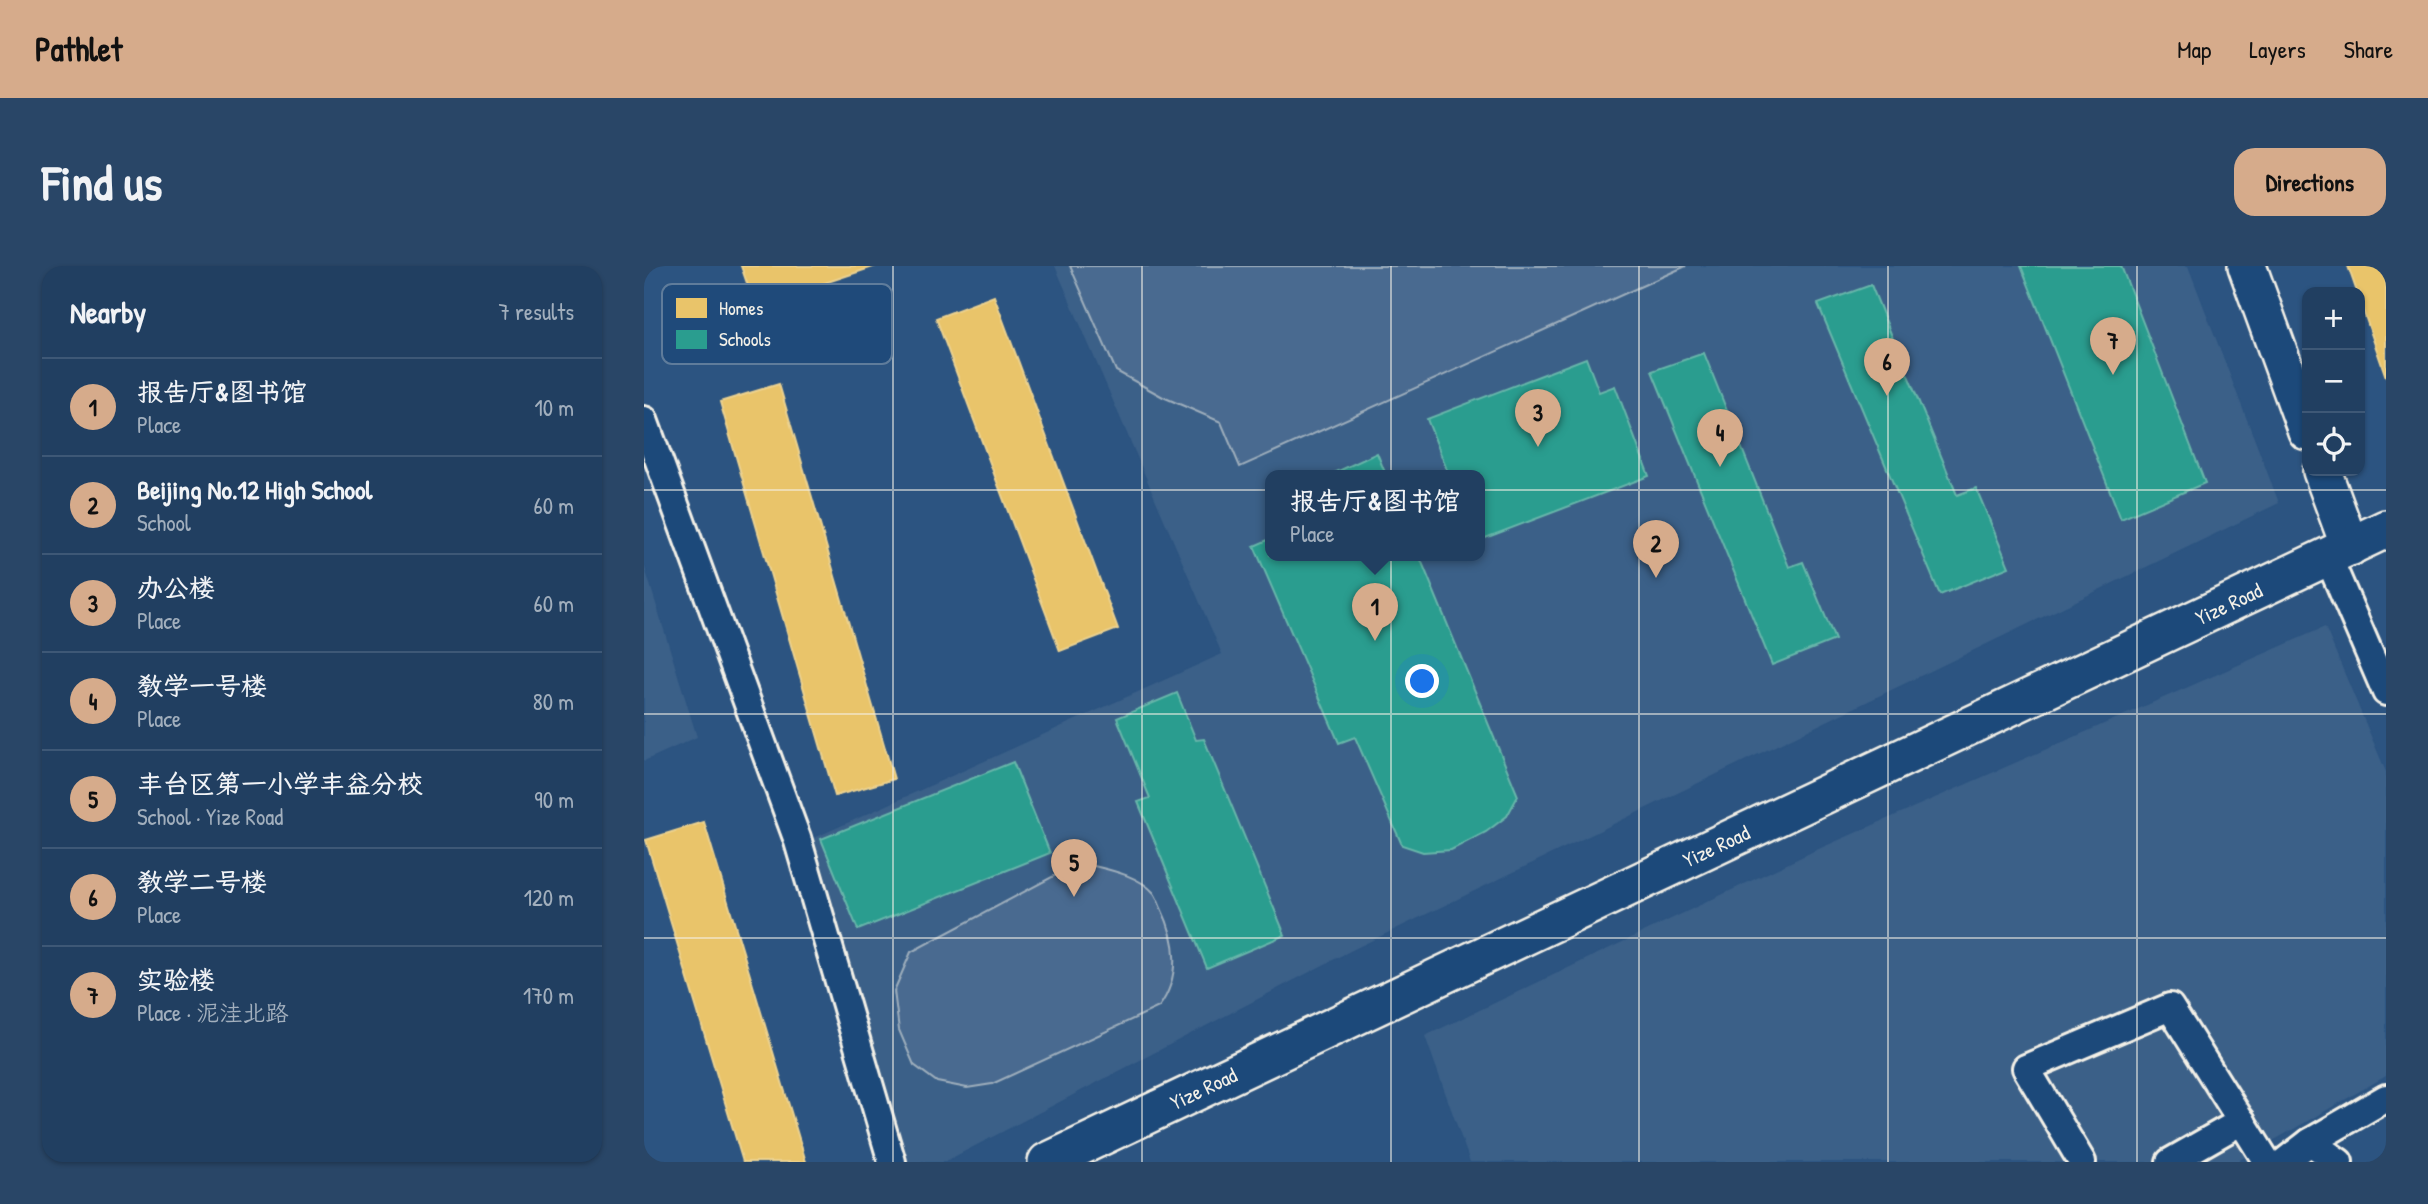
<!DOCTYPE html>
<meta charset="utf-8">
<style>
body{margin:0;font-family:"Patrick Hand","LXGW WenKai TC",sans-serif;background:#294667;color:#f1f3f6}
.controls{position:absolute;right:21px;top:21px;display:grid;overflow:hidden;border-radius:14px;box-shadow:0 2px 5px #0004}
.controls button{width:63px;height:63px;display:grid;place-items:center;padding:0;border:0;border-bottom:2px solid #3e5876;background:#213f61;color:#f1f3f6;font:35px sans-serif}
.you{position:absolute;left:779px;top:416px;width:24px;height:24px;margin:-18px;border:5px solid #fff;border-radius:50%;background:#1a73e8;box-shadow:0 0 0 10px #1a73e833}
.badge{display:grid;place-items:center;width:46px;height:46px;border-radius:50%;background:#d6ab8b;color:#111;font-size:23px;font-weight:700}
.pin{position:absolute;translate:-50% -58px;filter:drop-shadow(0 2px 4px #0008)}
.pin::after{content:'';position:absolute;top:37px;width:24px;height:21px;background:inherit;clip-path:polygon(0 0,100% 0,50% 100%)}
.popup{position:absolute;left:621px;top:204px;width:220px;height:91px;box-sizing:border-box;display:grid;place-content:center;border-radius:14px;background:#213f61;filter:drop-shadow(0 2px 5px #0005);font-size:23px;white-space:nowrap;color:#a2afbd}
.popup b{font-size:26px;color:#f1f3f6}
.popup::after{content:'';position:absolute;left:50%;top:100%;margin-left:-14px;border:14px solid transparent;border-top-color:#213f61}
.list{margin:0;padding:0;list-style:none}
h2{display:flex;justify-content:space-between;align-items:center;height:91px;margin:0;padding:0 28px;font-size:30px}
h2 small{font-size:23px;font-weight:400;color:#a2afbd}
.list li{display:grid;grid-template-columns:46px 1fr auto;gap:21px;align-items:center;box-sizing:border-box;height:98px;padding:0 28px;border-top:2px solid #3e5876}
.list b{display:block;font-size:26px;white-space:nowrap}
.list p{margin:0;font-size:23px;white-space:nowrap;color:#a2afbd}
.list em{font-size:23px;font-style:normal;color:#a2afbd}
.icon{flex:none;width:38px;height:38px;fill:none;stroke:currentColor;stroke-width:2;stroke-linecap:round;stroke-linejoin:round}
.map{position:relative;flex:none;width:1742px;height:896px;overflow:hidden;border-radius:21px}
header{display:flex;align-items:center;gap:42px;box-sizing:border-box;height:98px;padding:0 35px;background:#d6ab8b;color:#111}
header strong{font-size:33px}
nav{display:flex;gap:38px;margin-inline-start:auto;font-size:24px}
.intro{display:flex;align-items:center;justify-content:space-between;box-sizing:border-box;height:168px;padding:0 42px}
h1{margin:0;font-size:49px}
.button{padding:18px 32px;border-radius:21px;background:#d6ab8b;color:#111;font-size:24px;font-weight:700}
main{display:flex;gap:42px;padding:0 42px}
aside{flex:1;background:#213f61;border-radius:21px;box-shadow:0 2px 5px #0004}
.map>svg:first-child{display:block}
.built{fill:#3b6088;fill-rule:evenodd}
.green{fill:#496b90;stroke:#9eaebc;stroke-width:2}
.homes{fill:#e9c46a;stroke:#ecd290;stroke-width:2}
.schools{fill:#2a9d8f;stroke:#67b6aa;stroke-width:2}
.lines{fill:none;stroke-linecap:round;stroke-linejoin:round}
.street-casing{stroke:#f4f1e8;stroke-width:32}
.secondary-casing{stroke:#f4f1e8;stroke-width:42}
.street{stroke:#1f4a7a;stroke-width:26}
.secondary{stroke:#1f4a7a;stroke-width:37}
.grid{fill:none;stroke:#f4f1e8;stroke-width:2;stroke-opacity:0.55}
.labels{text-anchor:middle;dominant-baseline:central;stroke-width:7;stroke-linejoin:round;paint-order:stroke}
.street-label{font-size:21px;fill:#f4f1e8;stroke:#1f4a7a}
.key{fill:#1f4a7a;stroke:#5f7c9b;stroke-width:2}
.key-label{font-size:19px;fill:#f4f1e8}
</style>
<header>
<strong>Pathlet</strong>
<nav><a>Map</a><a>Layers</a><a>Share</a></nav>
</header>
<div class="intro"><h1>Find us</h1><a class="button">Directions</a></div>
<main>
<aside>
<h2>Nearby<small>7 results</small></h2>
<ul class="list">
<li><span class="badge">1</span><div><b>报告厅&amp;图书馆</b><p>Place</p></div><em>10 m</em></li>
<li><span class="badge">2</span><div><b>Beijing No.12 High School</b><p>School</p></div><em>60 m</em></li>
<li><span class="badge">3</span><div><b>办公楼</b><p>Place</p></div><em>60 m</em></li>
<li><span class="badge">4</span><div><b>教学一号楼</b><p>Place</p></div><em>80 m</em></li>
<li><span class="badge">5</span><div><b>丰台区第一小学丰益分校</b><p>School · Yize Road</p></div><em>90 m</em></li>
<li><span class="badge">6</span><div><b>教学二号楼</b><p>Place</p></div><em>120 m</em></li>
<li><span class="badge">7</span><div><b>实验楼</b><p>Place · 泥洼北路</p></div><em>170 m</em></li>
</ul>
</aside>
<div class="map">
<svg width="1742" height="896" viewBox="0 0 1742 896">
<rect width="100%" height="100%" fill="#2c5481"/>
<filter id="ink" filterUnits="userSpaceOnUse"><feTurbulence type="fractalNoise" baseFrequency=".0143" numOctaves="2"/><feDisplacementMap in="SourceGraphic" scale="14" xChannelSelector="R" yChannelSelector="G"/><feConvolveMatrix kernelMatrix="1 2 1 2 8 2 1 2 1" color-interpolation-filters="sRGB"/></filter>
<g filter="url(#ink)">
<g class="built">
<path d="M411,0H1544L1635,237L708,684L300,896H259L159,577L578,388ZM626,209H836V289H626Z"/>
<path d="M0,299L53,471L0,495Z"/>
<path d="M1681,361L1742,506V810L1592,896H826L781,770L1170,585Z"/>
</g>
<g class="green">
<path d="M426,0H1042L596,201L577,156L519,131L472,105Z"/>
<path d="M450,600C471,605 496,611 510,627C513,631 515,638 517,642C533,675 537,711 515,741L348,818L323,822L293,816L270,799L255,764L250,725L267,686L425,602Z"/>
</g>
<g class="homes">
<path d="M97,0H232L111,40Z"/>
<path d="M1704,0H1742V111L1716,35V26H1713Z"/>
<path d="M350,30L474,363L416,385L292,52Z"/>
<path d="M135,118L250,513L191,530L76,136Z"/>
<path d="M60,556L162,896H99L2,574Z"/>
</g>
<g class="schools">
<path d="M1377,0H1477L1561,217L1477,253Z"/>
<path d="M1227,19L1313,229L1332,222L1365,301L1296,329L1174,38Z"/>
<path d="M1060,87L1145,301L1159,296L1191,374L1128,399L1008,105Z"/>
<path d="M942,92L955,126L971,120L1005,210L836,274V209H805L783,153Z"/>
<path d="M733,187L742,209H686Z"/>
<path d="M626,273V289H775L874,530L863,550L842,566L807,584L779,586L758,579L711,471L695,477L610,280Z"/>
<path d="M533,427L552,474L560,473L641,669L563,702L494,536L506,532L473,452Z"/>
<path d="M369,496L406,587L214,664L177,573Z"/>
</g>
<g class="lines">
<defs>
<g id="street">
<path d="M0,154L153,572L248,896"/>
<path d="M1684,291L1742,426"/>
<path d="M1438,896L1382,802L1526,741L1623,896"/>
<path d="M1526,896L1598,855"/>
<path d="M1640,896L1666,876"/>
<path d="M1695,896L1666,876L1742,832"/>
</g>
<g id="secondary">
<path d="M1603,0L1663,165"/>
<path d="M1678,205L1706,281"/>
<path id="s1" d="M403,896L1742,263"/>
</g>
</defs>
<use href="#street" class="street-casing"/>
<use href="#secondary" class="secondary-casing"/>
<use href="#street" class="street"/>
<use href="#secondary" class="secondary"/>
</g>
</g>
<path class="grid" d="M249,0V896M498,0V896M747,0V896M995,0V896M1244,0V896M1493,0V896M0,224H1742M0,448H1742M0,672H1742"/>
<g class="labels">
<g class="street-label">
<text stroke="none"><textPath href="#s1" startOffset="1307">Yize Road</textPath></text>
<text stroke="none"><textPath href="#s1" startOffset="740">Yize Road</textPath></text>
<text stroke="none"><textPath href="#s1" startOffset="173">Yize Road</textPath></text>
</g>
</g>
<rect x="18" y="18" width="230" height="80" rx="10" class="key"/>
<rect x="32" y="32" width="31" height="20" fill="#e9c46a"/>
<rect x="32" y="64" width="31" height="19" fill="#2a9d8f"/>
<g class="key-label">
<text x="75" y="49">Homes</text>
<text x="75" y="80">Schools</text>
</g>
</svg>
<div class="controls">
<button>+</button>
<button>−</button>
<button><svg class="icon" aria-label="locate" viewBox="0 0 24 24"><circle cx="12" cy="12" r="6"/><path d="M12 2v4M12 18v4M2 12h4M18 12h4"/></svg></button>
</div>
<div class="you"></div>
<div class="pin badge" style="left:731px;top:375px">1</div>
<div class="popup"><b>报告厅&amp;图书馆</b>Place</div>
<div class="pin badge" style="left:1012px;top:312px">2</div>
<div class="pin badge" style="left:894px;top:181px">3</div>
<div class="pin badge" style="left:1076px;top:201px">4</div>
<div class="pin badge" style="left:430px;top:631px">5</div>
<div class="pin badge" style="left:1243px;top:130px">6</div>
<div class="pin badge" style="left:1469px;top:109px">7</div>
</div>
</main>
